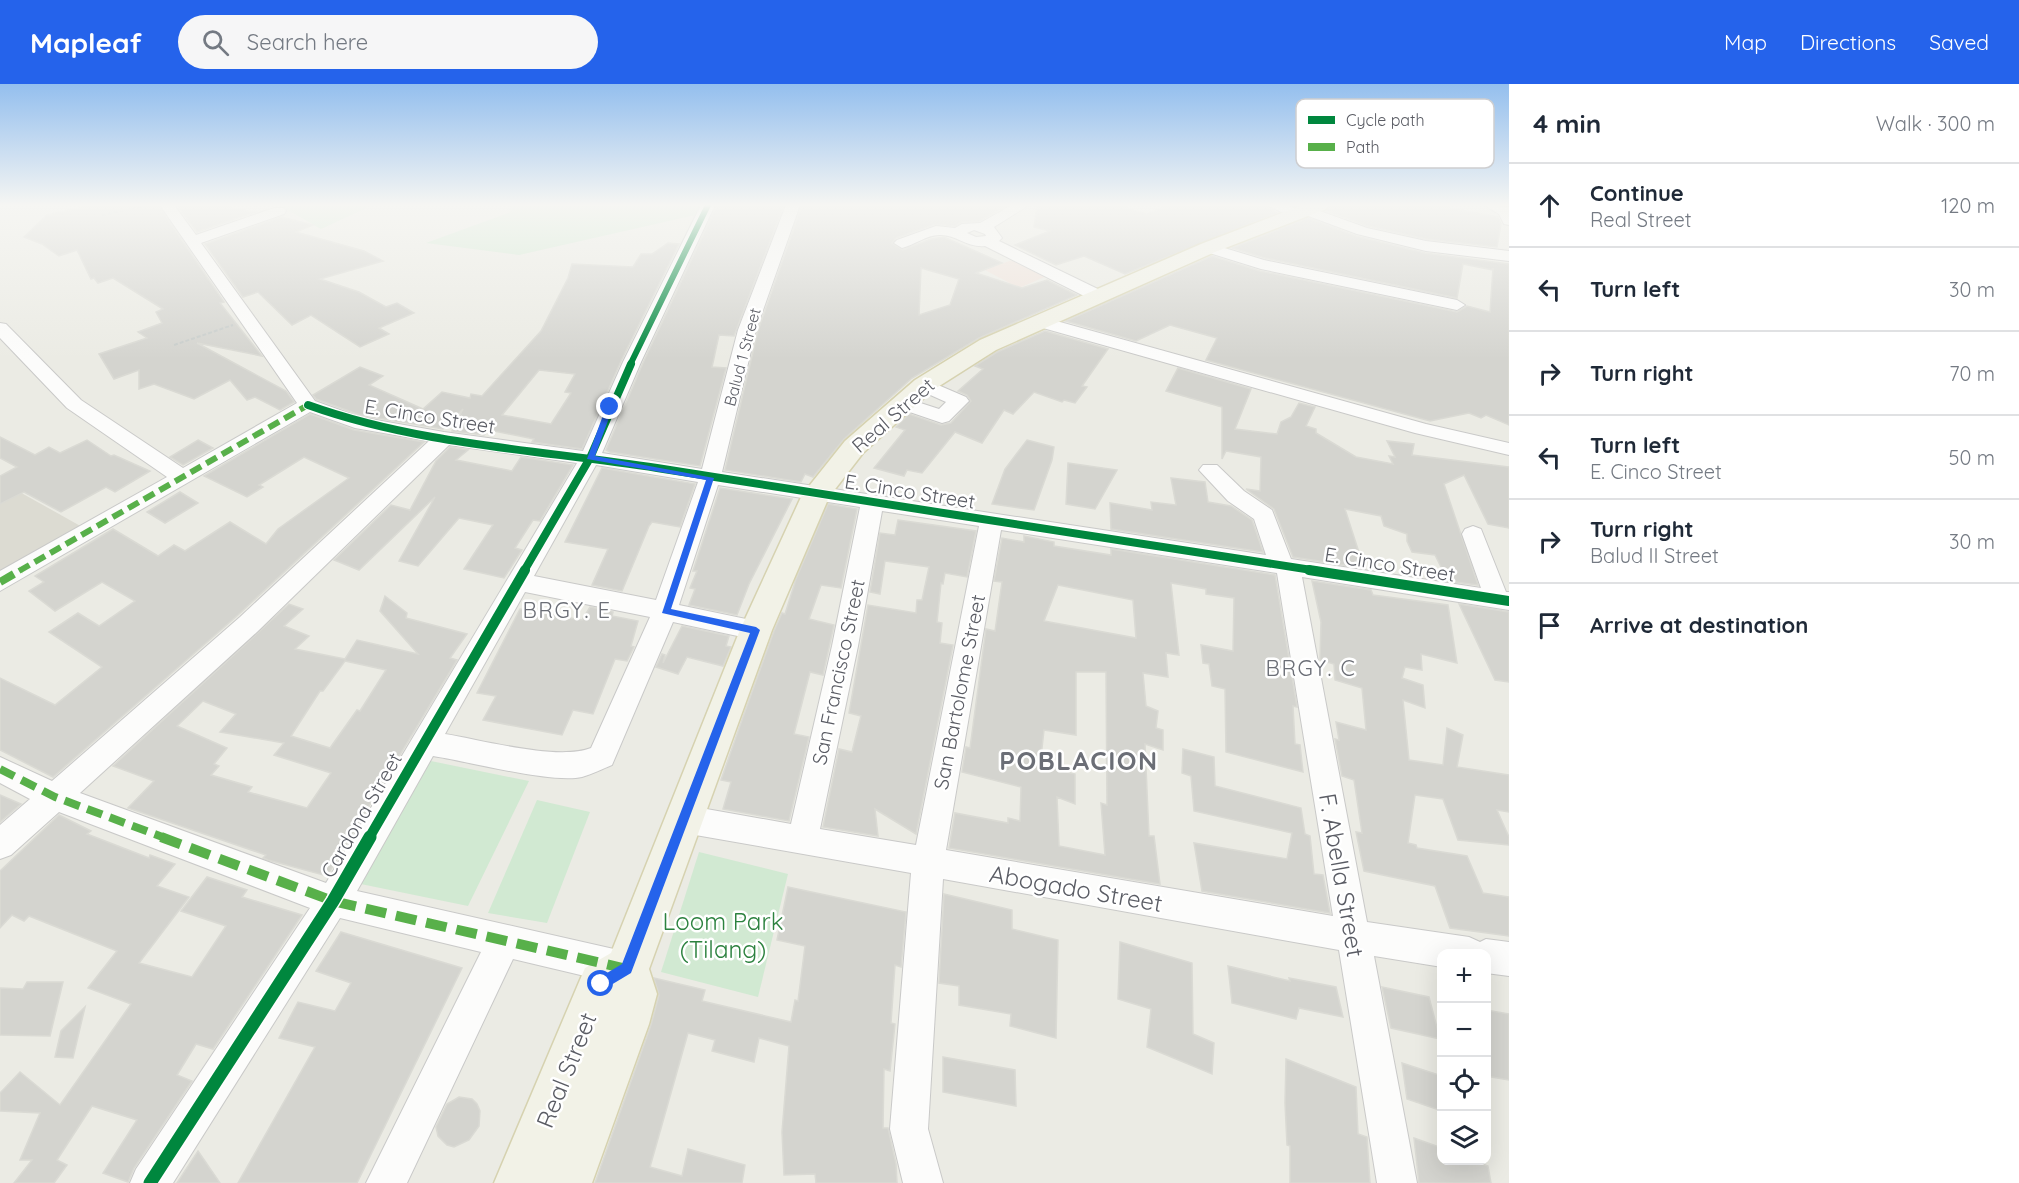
<!DOCTYPE html>
<meta charset="utf-8">
<style>
body{margin:0;font-family:Quicksand,sans-serif;background:#f6f6f7;color:#1f2937}
.controls{position:absolute;right:18px;bottom:18px;display:grid;overflow:hidden;border-radius:12px;box-shadow:0 6px 24px #0002}
.controls button{width:54px;height:54px;display:grid;place-items:center;padding:0;border:0;border-bottom:2px solid #e0e1e3;background:#fff;color:#1f2937;font:30px sans-serif}
.stop{position:absolute;width:18px;height:18px;margin:-14px;border:4px solid #2563eb;border-radius:50%;background:#fff}
.stop.end{background:#2563eb;border-color:#fff;box-shadow:0 2px 6px #0008}
.list{margin:0;padding:0;list-style:none}
h2{display:flex;justify-content:space-between;align-items:center;height:78px;margin:0;padding:0 24px;font-size:26px}
h2 small{font-size:20px;font-weight:400;color:#747a83}
.list li{display:grid;grid-template-columns:39px 1fr auto;gap:18px;align-items:center;box-sizing:border-box;height:84px;padding:0 24px;border-top:2px solid #e0e1e3}
.list b{display:block;font-size:22px;white-space:nowrap}
.list p{margin:0;font-size:20px;white-space:nowrap;color:#747a83}
.list em{font-size:20px;font-style:normal;color:#747a83}
.icon{flex:none;width:33px;height:33px;fill:none;stroke:currentColor;stroke-width:2;stroke-linecap:round;stroke-linejoin:round}
.map{position:relative;flex:none;width:1509px;height:1099px;overflow:hidden}
header{display:flex;align-items:center;gap:36px;box-sizing:border-box;height:84px;padding:0 30px;background:#2563eb;color:#fff}
header strong{font-size:28px}
nav{display:flex;gap:33px;margin-inline-start:auto;font-size:21px}
.search{width:420px;height:54px;background:#f6f6f7;display:flex;align-items:center;gap:15px;box-sizing:border-box;padding:0 21px;border-radius:33px;color:#747a83;font-size:22px}
main{display:flex}
aside{flex:1;background:#fff}
.map>svg:first-child{display:block}
.education{fill:#dcdbd2}
.medical{fill:#efe2da}
.green{fill:#d1e9d2}
.building{fill:#d4d4cf;stroke:#dadad4;stroke-width:1.5;fill-rule:evenodd}
.lines{fill:none;stroke-linecap:round;stroke-linejoin:round}
.minor-casing{stroke:#c9c9c8;stroke-width:2}
.major-casing{stroke:#d6d2b0;stroke-width:3}
.path{stroke:#c7ccca;stroke-width:2;stroke-dasharray:4 2;stroke-linecap:butt}
.minor{fill:#fcfcfb;fill-rule:evenodd}
.major{fill:#f2f2e7;fill-rule:evenodd}
.quiet-far2{stroke:#58b04a;stroke-width:6;stroke-dasharray:12 6;stroke-linecap:butt}
.quiet-far1{stroke:#58b04a;stroke-width:8;stroke-dasharray:16 8;stroke-linecap:butt}
.quiet{stroke:#58b04a;stroke-width:10;stroke-dasharray:21 10;stroke-linecap:butt}
.cycleway-far3-casing{stroke:#fff;stroke-width:8}
.cycleway-far2-casing{stroke:#fff;stroke-width:10}
.cycleway-far1-casing{stroke:#fff;stroke-width:14}
.cycleway-casing{stroke:#fff;stroke-width:16}
.cycleway-far3{stroke:#00873e;stroke-width:6}
.cycleway-far2{stroke:#00873e;stroke-width:8}
.cycleway-far1{stroke:#00873e;stroke-width:10}
.cycleway{stroke:#00873e;stroke-width:13}
.route{fill:#2563eb}
.labels{text-anchor:middle;dominant-baseline:central;stroke-width:5;stroke-linejoin:round;paint-order:stroke}
.far-street-label{font-size:16px;fill:#5a5c64;stroke:#fff}
.street-label{font-size:20px;fill:#5a5c64;stroke:#fff}
.quarter-label{font-size:22px;letter-spacing:1.5px;fill:#6b6e76;stroke:#fff}
.near-street-label{font-size:24px;fill:#5a5c64;stroke:#fff}
.near-park-label{font-size:24px;fill:#2c823f;stroke:#fff}
.district-label{font-size:26px;font-weight:bold;letter-spacing:1.5px;fill:#6b6e76;stroke:#fff}
.key{fill:#fff;stroke:#ceced0;stroke-width:1.5}
.key-label{font-size:16px;fill:#5a5c64}
</style>
<header>
<strong>Mapleaf</strong>
<div class="search"><svg class="icon" aria-label="search" viewBox="0 0 24 24"><circle cx="10" cy="10" r="6"/><path d="M15 15l6 6"/></svg>Search here</div>
<nav><a>Map</a><a>Directions</a><a>Saved</a></nav>
</header>
<main>
<div class="map">
<svg width="1509" height="1099" viewBox="0 0 1509 1099">
<rect width="100%" height="100%" fill="#ebebe4"/>
<path class="education" d="M0,397L84,444L0,492Z"/>
<path class="medical" d="M1012,176L1026,180L1047,192L1019,204L985,186Z"/>
<g class="green">
<path d="M279,121H373L321,145Z"/>
<path d="M509,121H708L704,129L519,171L426,159L511,128Z"/>
<path d="M421,675L529,697L468,822L351,798Z"/>
<path d="M537,716L590,728L547,839L488,829Z"/>
<path d="M699,768L788,790L758,913L661,888Z"/>
</g>
<g class="building">
<path d="M92,121L106,123L158,121L224,218L220,219L262,272L197,259L286,307L294,318L280,326L255,313L247,316L230,296L194,315L154,300L139,305V286L114,295L99,270L147,254L138,248L162,239L156,228L163,225L113,194L98,199L94,194L91,195L77,166L59,172L42,160L24,153L47,131Z"/>
<path d="M177,121H217L255,128L197,148Z"/>
<path d="M717,121H784L734,252L719,251L712,283L726,284L700,382L610,368L606,366L643,279Z"/>
<path d="M802,121H1008L979,137L962,138L955,142L935,140L896,154L892,159L903,166L931,155L944,153L1002,179L976,189L1022,204L1047,196L1077,211L979,254L912,294L844,355L813,393L805,390L801,398L725,386L758,247ZM921,184L959,195L950,221L919,231Z"/>
<path d="M1037,121H1117L1147,130L1168,121H1265L1277,129L1125,190L1084,172L1056,181L1015,161L1050,147L1034,143Z"/>
<path d="M1330,121H1434L1498,133L1501,140L1497,163L1426,155L1368,142L1327,127Z"/>
<path d="M281,133L313,141L296,148L364,167L383,177L320,195L359,208L386,223L397,219L414,229L379,244L389,250L360,263L311,231L292,241L258,208L243,213L205,160Z"/>
<path d="M1308,134L1356,152L1425,169L1509,180V341L1486,331L1481,334L1469,329L1430,337L1206,276L1217,254L1170,241L1136,257L1066,237L1212,172L1260,187L1457,228L1467,222L1490,228L1493,184V186L1463,180L1457,214L1265,174L1232,164Z"/>
<path d="M668,159L679,160L621,277L582,365L532,358L534,355L489,346L484,351L452,347L463,325L443,345L360,331L316,315L313,311L360,283L383,292L369,301L423,325L442,308L470,314L471,310L482,312L541,247L568,194L572,180L633,183L641,170H652ZM539,286L575,290L565,308L571,309L551,340L502,331Z"/>
<path d="M1045,247L1108,265L1082,302L1087,303L1075,319L1064,316L1062,318L1034,308L1013,330L1004,326L982,359L955,348L922,389L907,386L904,392L874,384L905,346L896,343L909,330L941,341L951,339L971,317L967,311L958,307L983,285L975,282L997,268Z"/>
<path d="M1178,284L1251,305L1235,345L1277,350L1281,338L1291,333L1299,319L1315,323L1306,342L1316,345V349L1356,373L1393,380L1389,372L1395,373L1387,357L1414,360L1412,371L1509,383V444L1488,440L1464,391L1444,400L1478,501L1448,497L1435,471L1412,468L1407,457V450L1384,442L1381,432L1345,425L1364,484L1293,473L1274,425L1246,405L1260,407L1261,373L1226,367L1222,375V323L1166,307Z"/>
<path d="M310,330L354,346L424,358L238,531L53,693L0,666V594L55,621L102,583L49,548L78,529L99,542L135,517L102,498L55,527L29,507L44,498L35,492L113,445L158,472L174,461L185,467L230,438L266,460L278,445L349,394L304,373L259,401L263,403L247,413L204,392Z"/>
<path d="M0,353L35,371L49,363L60,369L87,356L111,372L114,371L150,387L115,408L106,403L61,428L24,408L0,420V392L17,383L0,374Z"/>
<path d="M198,356L213,364L183,381L170,373Z"/>
<path d="M1027,356L1054,363L1052,376L1034,426L992,420L1005,385Z"/>
<path d="M450,363L468,366L456,376L512,387L521,373L573,381L540,437L533,436L515,464L522,466L504,494L464,485L493,441L459,434L418,482L399,477L435,413L359,486L334,476L391,421L410,426L436,377Z"/>
<path d="M1068,379L1117,386L1095,425L1066,420Z"/>
<path d="M602,384L695,400L680,443L652,438L649,442L622,507L592,501L608,465L565,458Z"/>
<path d="M1171,394L1205,398L1208,418L1231,422L1252,436L1263,468L1111,445L1110,419L1152,426L1151,418L1176,421Z"/>
<path d="M720,404L792,415L749,500L737,531L689,521L695,505L690,504L697,487H693Z"/>
<path d="M180,408L198,419L165,439L147,428Z"/>
<path d="M828,420L857,425L841,504L821,501L809,535L834,541L823,591L810,588L794,650L809,653L789,737L723,725L731,698L721,696L743,633L774,547L782,529L785,530L796,495Z"/>
<path d="M898,436L976,447L967,493L945,489L943,500L941,499L937,538L942,539L940,559L953,561L916,750L875,725L878,752L823,743L839,665L852,668L861,632L849,629L868,521L916,529L917,516H922L929,483L885,477L880,510L870,508L880,449L895,451Z"/>
<path d="M1024,452L1054,458V462L1111,471V465L1275,491L1297,623L1293,622L1295,660L1300,661L1303,688L1226,668L1225,605L1212,602L1209,580L1203,579L1201,561L1233,567L1234,514L1206,510V505L1171,499L1179,571L1166,569L1168,593L1143,589L1146,622L1158,627L1156,644L1163,646V666L1145,660L1149,752H1154L1160,800L949,764L955,729L1008,739V734L1020,737L1021,703L962,688L966,663L970,664L986,545L995,547L1002,498L994,497L1002,454L1024,458ZM1058,501L1133,516L1136,554L1044,537ZM1076,588H1106L1107,721L1101,719L1105,771L1059,762L1057,713L1075,720V690L1040,682L1044,646L1076,651Z"/>
<path d="M1312,497L1371,506L1373,511L1448,521L1457,579L1421,570L1422,586L1405,583L1402,594L1423,601L1425,624L1403,616L1409,676L1443,681L1447,644L1463,651L1457,683L1509,691V728L1497,726L1509,753V761L1458,756L1443,715L1415,711L1408,759L1416,761L1417,764L1467,772L1483,809L1509,813V852L1450,844L1435,802L1364,787L1356,748L1362,749L1354,696L1342,692L1335,655L1339,656L1336,638L1366,646L1362,604L1335,596L1334,580L1320,576L1321,538Z"/>
<path d="M385,512L407,529L406,534L467,550L450,574L457,576L327,792L268,776L263,774L266,771L128,724L154,697L113,682L289,520L303,525L284,542L309,552L295,565L345,575L357,556L418,570L380,527ZM345,577L386,586L360,627L357,626L330,664L291,652L320,607H323ZM203,617L236,630L220,648L284,659L274,671L331,689L307,724L248,708L252,703L211,691L219,682L214,680L227,664L177,642Z"/>
<path d="M1459,520L1509,528V598L1495,596Z"/>
<path d="M590,523L613,528L612,532L638,537L631,562L634,563L627,577L615,575L593,630L573,626L562,651L483,636L496,612L477,609L520,525L582,536Z"/>
<path d="M682,542L729,552L726,562L731,563L723,582L687,573L678,590L656,583L662,570L665,571L663,579Z"/>
<path d="M1183,665L1214,673L1215,702L1301,724L1305,750L1310,752L1314,790L1323,791L1330,829L1202,807L1194,759L1287,775L1292,749L1194,727L1191,692L1182,689Z"/>
<path d="M0,711L21,720L0,738Z"/>
<path d="M59,731L91,747L87,750L149,774L150,771L175,780L157,802L189,813L139,879L192,893L226,842L181,827L207,793L247,806L242,813L302,831L213,965L196,960L177,991L192,997L134,1084L128,1098L103,1089L137,1036L92,1022L57,1076L67,1081L54,1099H14L32,1076H20L40,1029L0,1027V1009L20,988L60,1021L131,920L88,904L117,867L29,832L24,837L12,831L0,844V787Z"/>
<path d="M788,803L906,828L901,883L895,881L891,939L895,940L890,987L884,985L883,1044H888L896,1080L897,1099H816L815,1090L784,1091L782,1048L789,962L759,954L754,978L712,967L715,956L688,949L650,1083L682,1092L688,1065L745,1081L742,1099H595L651,941L659,911L654,894L705,906L702,917L791,938L795,916L798,917L805,862L777,856Z"/>
<path d="M944,810L1012,826V845L1058,856L1056,954L1010,942L1011,930L959,921V902L939,899Z"/>
<path d="M341,848L462,884L357,1099H238L315,963L279,954L298,918L335,927L351,899L316,887Z"/>
<path d="M1120,858L1192,879L1193,950L1214,959L1212,990L1147,963L1151,925L1118,915Z"/>
<path d="M1228,882L1290,897L1289,894L1336,903L1343,933L1299,924L1296,935L1232,919Z"/>
<path d="M27,898H63L50,952L0,951V904L23,905Z"/>
<path d="M1382,903L1429,913L1440,955L1391,944Z"/>
<path d="M85,923L73,974L55,973L61,947Z"/>
<path d="M1486,926L1509,930V996L1486,992Z"/>
<path d="M943,973L1015,986L1016,1022L943,1008Z"/>
<path d="M1286,975L1356,1003L1358,1050L1367,1053L1370,1099H1290V1062L1287,1061L1285,1019Z"/>
<path d="M1402,979L1442,992V1027L1407,1015Z"/>
<path d="M459,1013L472,1015L477,1020L480,1027L479,1042L469,1056L454,1063L447,1061L438,1052L436,1043L447,1020Z"/>
<path d="M1414,1054L1442,1064V1077H1475L1488,1082L1491,1099H1419Z"/>
<path d="M198,1067L220,1099H177Z"/>
</g>
<g class="lines">
<defs>
<g id="minor">
<path d="M160,121H174L196,151L274,124H284L286,127L284,130L201,159L315,317L359,333L444,348L583,367L623,278L701,121H715L641,278L602,369L702,385L738,246L786,121H800L756,246L722,388L1266,471L1254,435L1228,417L1199,386L1203,381H1217L1244,407L1272,426L1291,475L1481,504L1462,450L1465,445L1473,442L1481,445L1506,508H1509V526L1302,493L1367,838L1469,853L1480,858L1486,855L1509,858V892L1486,889V870H1442V883L1374,872L1417,1099H1377L1339,866L943,795L928,1045L943,1099H903L890,1045L911,789L684,749L673,745L669,735L673,725L684,721L791,740L832,562L860,423L718,401L679,521L765,539L769,546L765,553L756,556L673,538L612,681C602,685 592,690 582,693C553,700 466,677 433,672L357,807L627,868L639,873L644,885L639,897L627,902L513,875L407,1099H366L481,868L340,834L173,1099H130L136,1085L310,824L59,728L11,771L0,775V741L30,715L0,699V673L52,697L240,533L429,357L355,344L310,328L0,507V487L167,393L67,324L0,254V239L6,240L81,316L183,384L297,319ZM449,361L577,379L326,799L80,709L258,547ZM596,381L698,398L656,516L534,492ZM882,427L979,442L916,761L820,745L858,562ZM1001,446L1277,489L1333,832L946,766ZM525,508L650,533L591,664C557,677 483,656 445,650Z"/>
<path d="M1012,121H1029L994,143L1002,154L999,157L1104,208L1106,212L1104,216H1092L985,162C967,164 956,150 939,151C927,151 914,161 902,164L894,159L897,156L936,142L955,144L962,140L980,139ZM974,146L985,150L986,152L976,153L967,149Z"/>
<path d="M1267,121H1286L1299,126L1306,122L1367,144L1426,157L1509,167V177L1426,167L1357,150L1303,130L1301,133H1291Z"/>
<path d="M1484,121L1509,123V141L1504,140L1499,130Z"/>
<path d="M1208,159L1264,176L1457,216L1465,221L1457,226L1261,185L1203,167L1200,164Z"/>
<path d="M1042,233L1426,340L1509,359V371L1415,349L1036,242L1033,238L1036,234Z"/>
<path d="M924,295L966,313L969,317L949,337L942,339L895,323L892,319L895,315L902,313L939,325L946,318L917,305L915,301L917,297Z"/>
</g>
<path id="major" d="M1303,121H1328L1326,125L1215,168L996,266L933,306L863,369L829,413L772,546L649,885L657,910L649,940L592,1099H494L585,884L611,869L740,546L802,411L845,357L915,296L980,256L1201,160Z"/>
</defs>
<use href="#minor" class="minor-casing"/>
<use href="#major" class="major-casing"/>
<g class="path">
<path d="M102,131L152,121"/>
<path d="M174,261L233,241"/>
</g>
<use href="#minor" class="minor"/>
<use href="#major" class="major"/>
<path class="quiet-far2" d="M19,487L308,321"/>
<g class="quiet-far1">
<path d="M0,498L21,486"/>
<path d="M0,685L55,713L165,754"/>
</g>
<path class="quiet" d="M161,753L333,817L627,885"/>
<defs>
<path id="cycleway-far3" d="M630,281L708,121"/>
<g id="cycleway-far2">
<path d="M308,321C419,361 541,366 657,384C877,419 1098,453 1318,487"/>
<path d="M524,487L590,374L631,280"/>
</g>
<g id="cycleway-far1">
<path d="M1309,486L1509,517"/>
<path d="M369,754L525,486"/>
</g>
<path id="cycleway" d="M150,1099L333,817L370,753"/>
</defs>
<use href="#cycleway-far3" class="cycleway-far3-casing"/>
<use href="#cycleway-far2" class="cycleway-far2-casing"/>
<use href="#cycleway-far1" class="cycleway-far1-casing"/>
<use href="#cycleway" class="cycleway-casing"/>
<use href="#cycleway-far3" class="cycleway-far3"/>
<use href="#cycleway-far2" class="cycleway-far2"/>
<use href="#cycleway-far1" class="cycleway-far1"/>
<use href="#cycleway" class="cycleway"/>
</g>
<linearGradient id="sky" x2="0" y2="1"><stop stop-color="#94bfee"/><stop offset="0.44" stop-color="#f6f6f3"/><stop offset="1" stop-color="#f6f6f3" stop-opacity="0"/></linearGradient>
<rect width="1509" height="275" fill="url(#sky)"/>
<path class="route" d="M610,320L613,323L595,372L714,394L671,525L756,543L760,546L631,889L601,907L597,905V895L622,880L750,549L662,529L706,396L587,375L606,323Z"/>
<g class="labels">
<g class="far-street-label">
<text transform="translate(742 273) rotate(-75)">Balud 1 Street</text>
</g>
<g class="street-label">
<text transform="translate(893 331) rotate(-41)">Real Street</text>
<text transform="translate(430 332) rotate(9)">E. Cinco Street</text>
<text transform="translate(910 407) rotate(9)">E. Cinco Street</text>
<text transform="translate(1390 480) rotate(9)">E. Cinco Street</text>
<text transform="translate(838 588) rotate(-78)">San Francisco Street</text>
<text transform="translate(959 608) rotate(-79)">San Bartolome Street</text>
<text transform="translate(361 731) rotate(-60)">Cardona Street</text>
</g>
<g class="quarter-label">
<text x="567" y="526">BRGY. E</text>
<text x="1311" y="584">BRGY. C</text>
</g>
<g class="near-street-label">
<text transform="translate(1342 791) rotate(80)">F. Abella Street</text>
<text transform="translate(1076 804) rotate(10)">Abogado Street</text>
<text transform="translate(566 986) rotate(-68)">Real Street</text>
</g>
<g class="near-park-label">
<text x="723" y="837">Loom Park<tspan x="723" dy="28">(Tilang)</tspan></text>
</g>
<g class="district-label">
<text x="1079" y="676">POBLACION</text>
</g>
</g>
<rect x="1296" y="15" width="198" height="69" rx="9" class="key"/>
<rect x="1308" y="32" width="27" height="8" fill="#00873e"/>
<rect x="1308" y="59" width="27" height="8" fill="#58b04a"/>
<g class="key-label">
<text x="1346" y="42">Cycle path</text>
<text x="1346" y="69">Path</text>
</g>
</svg>
<div class="controls">
<button>+</button>
<button>−</button>
<button><svg class="icon" aria-label="locate" viewBox="0 0 24 24"><circle cx="12" cy="12" r="6"/><path d="M12 2v4M12 18v4M2 12h4M18 12h4"/></svg></button>
<button><svg class="icon" aria-label="layers" viewBox="0 0 24 24"><path d="M12 4l9 5-9 5-9-5zM3 14l9 5 9-5"/></svg></button>
</div>
<div class="stop" style="left:601px;top:900px"></div>
<div class="stop end" style="left:610px;top:323px"></div>
</div>
<aside>
<h2>4 min<small>Walk · 300 m</small></h2>
<ul class="list">
<li><svg class="icon" aria-label="ahead" viewBox="0 0 24 24"><path d="M12 20V5M6 11l6-6 6 6"/></svg><div><b>Continue</b><p>Real Street</p></div><em>120 m</em></li>
<li><svg class="icon" aria-label="left" viewBox="0 0 24 24"><path d="M17 20v-9H6M10 6l-5 5 5 5"/></svg><div><b>Turn left</b></div><em>30 m</em></li>
<li><svg class="icon" aria-label="right" viewBox="0 0 24 24"><path d="M7 20v-9h11M14 6l5 5-5 5"/></svg><div><b>Turn right</b></div><em>70 m</em></li>
<li><svg class="icon" aria-label="left" viewBox="0 0 24 24"><path d="M17 20v-9H6M10 6l-5 5 5 5"/></svg><div><b>Turn left</b><p>E. Cinco Street</p></div><em>50 m</em></li>
<li><svg class="icon" aria-label="right" viewBox="0 0 24 24"><path d="M7 20v-9h11M14 6l5 5-5 5"/></svg><div><b>Turn right</b><p>Balud II Street</p></div><em>30 m</em></li>
<li><svg class="icon" aria-label="arrive" viewBox="0 0 24 24"><path d="M6 21V4h12l-3 4 3 4H6"/></svg><div><b>Arrive at destination</b></div></li>
</ul>
</aside>
</main>
